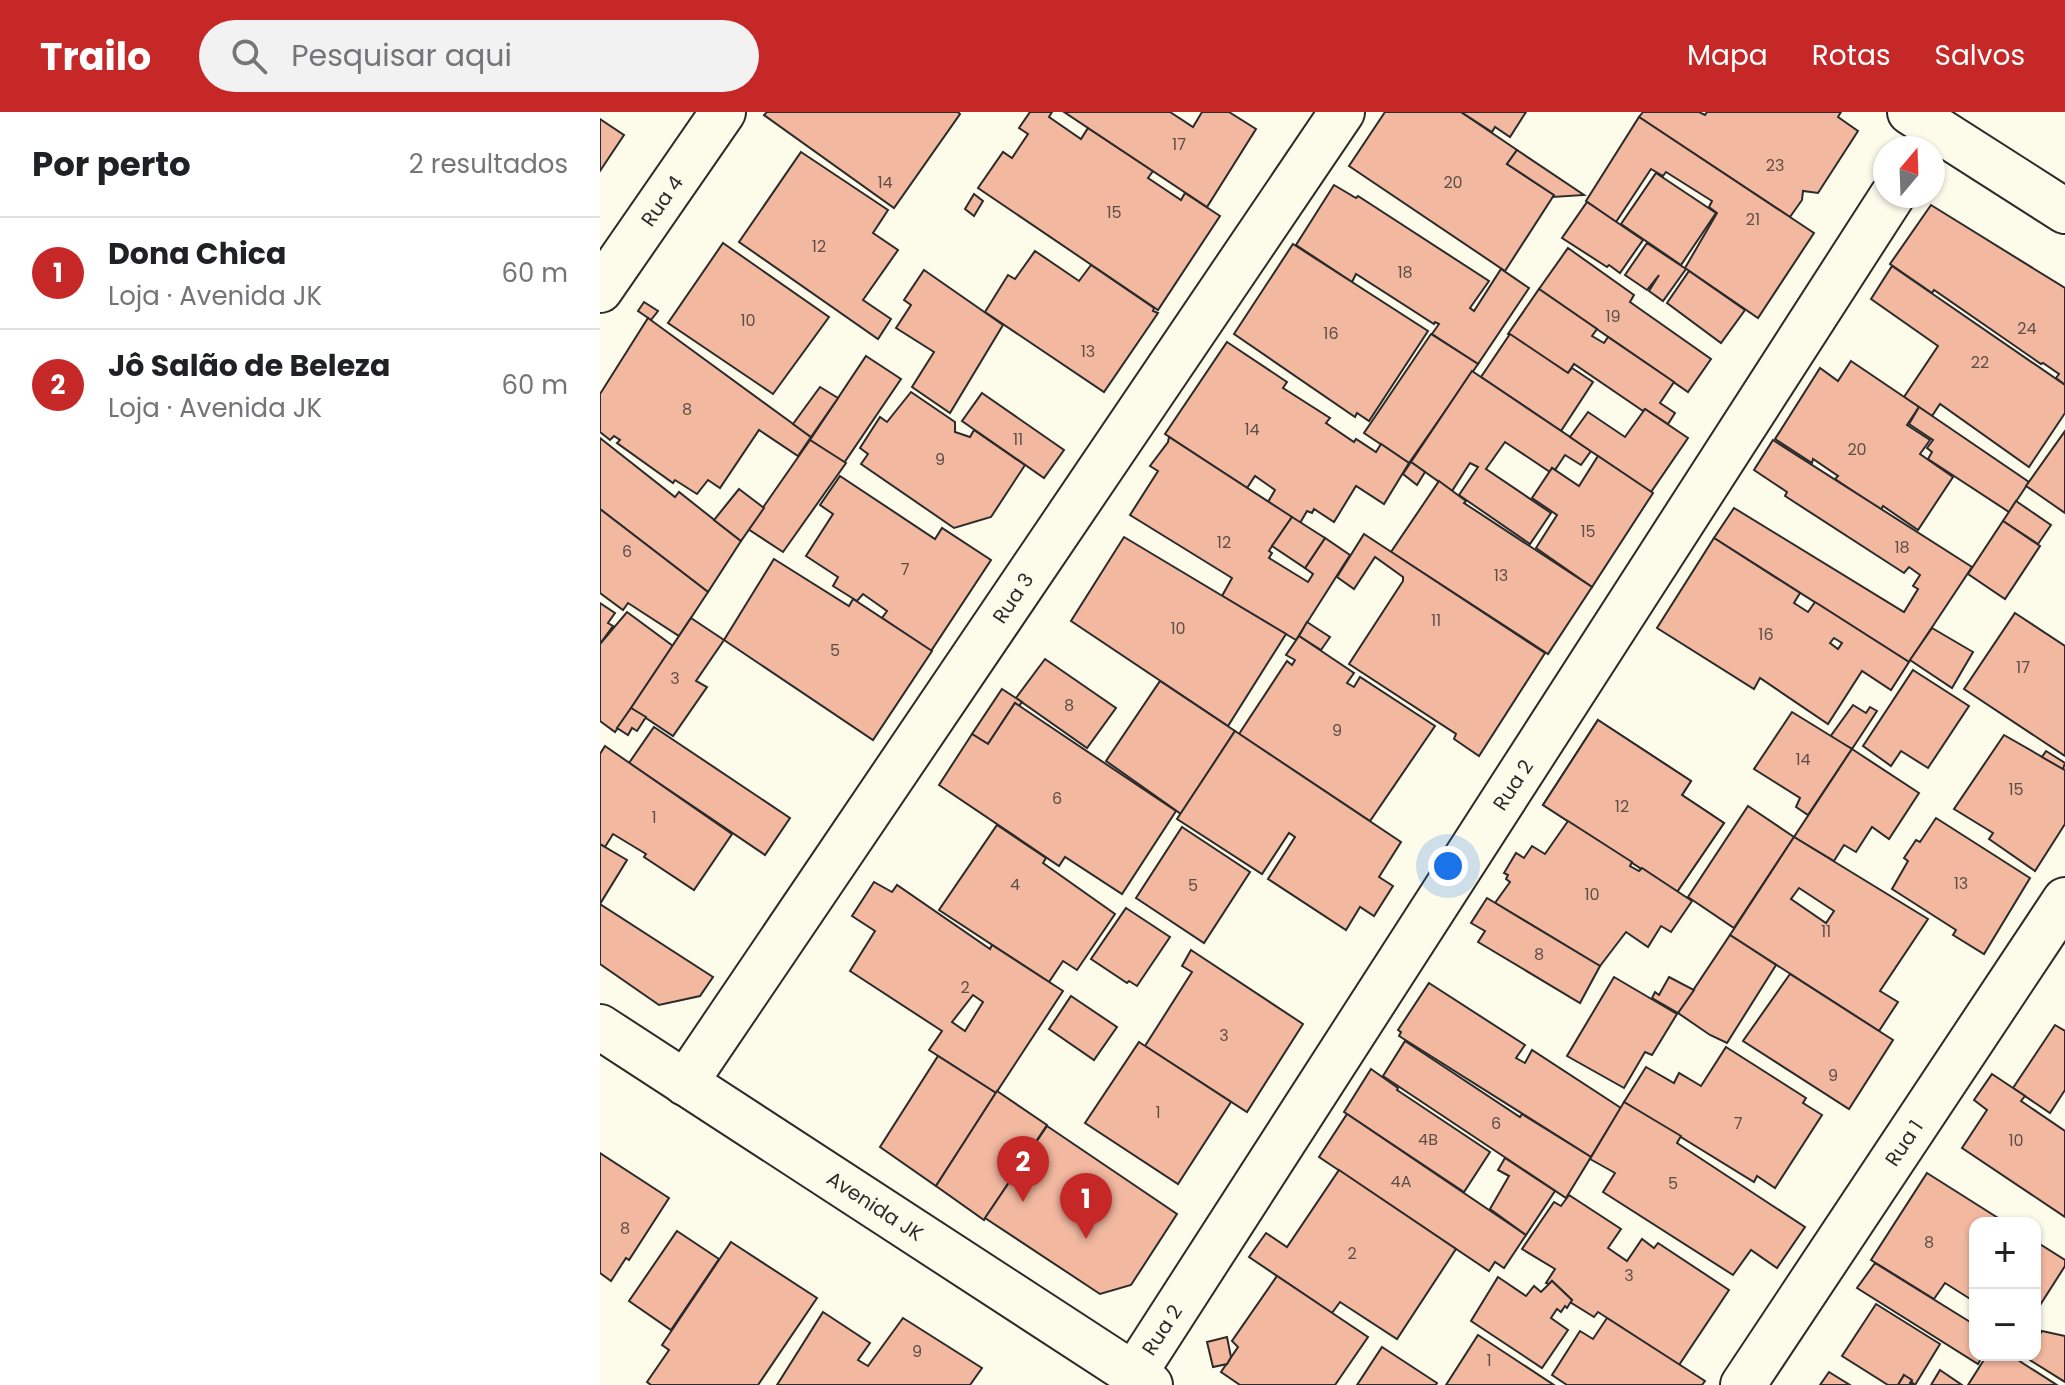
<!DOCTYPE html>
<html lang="pt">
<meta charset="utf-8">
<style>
body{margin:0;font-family:Poppins,sans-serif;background:#f2f2f2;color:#202124}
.controls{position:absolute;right:24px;bottom:24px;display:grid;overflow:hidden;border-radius:16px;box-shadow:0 2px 6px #0004}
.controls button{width:72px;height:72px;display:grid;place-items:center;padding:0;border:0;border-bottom:2px solid #e0e0e0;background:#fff;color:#202124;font:40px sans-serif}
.compass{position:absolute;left:1273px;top:24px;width:72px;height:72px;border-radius:50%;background:#fff;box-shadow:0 2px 6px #0004;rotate:19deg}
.you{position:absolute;left:848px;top:754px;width:28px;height:28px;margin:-20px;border:6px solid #fff;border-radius:50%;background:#1a73e8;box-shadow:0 0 0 12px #1a73e833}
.badge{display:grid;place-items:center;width:52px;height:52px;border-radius:50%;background:#c62828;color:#fff;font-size:26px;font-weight:700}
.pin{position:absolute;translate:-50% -66px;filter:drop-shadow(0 2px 4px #0008)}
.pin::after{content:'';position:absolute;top:42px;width:28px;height:24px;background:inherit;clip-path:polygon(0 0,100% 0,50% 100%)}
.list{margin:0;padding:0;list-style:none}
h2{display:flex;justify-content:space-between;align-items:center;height:104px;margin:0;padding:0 32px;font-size:34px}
h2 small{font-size:26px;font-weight:400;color:#757577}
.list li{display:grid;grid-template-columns:52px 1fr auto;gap:24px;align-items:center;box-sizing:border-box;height:112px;padding:0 32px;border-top:2px solid #e0e0e0}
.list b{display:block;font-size:30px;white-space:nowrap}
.list p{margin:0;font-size:26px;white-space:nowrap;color:#757577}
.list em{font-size:26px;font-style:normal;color:#757577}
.icon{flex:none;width:44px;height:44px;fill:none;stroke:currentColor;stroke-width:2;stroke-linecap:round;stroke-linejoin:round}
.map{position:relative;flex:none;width:1465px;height:1273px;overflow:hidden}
header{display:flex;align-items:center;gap:48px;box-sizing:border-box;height:112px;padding:0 40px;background:#c62828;color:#fff}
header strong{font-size:38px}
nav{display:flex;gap:44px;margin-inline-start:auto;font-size:28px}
.search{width:560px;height:72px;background:#f2f2f2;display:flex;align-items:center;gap:20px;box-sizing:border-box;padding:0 28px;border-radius:44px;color:#757577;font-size:30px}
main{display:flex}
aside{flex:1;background:#fff}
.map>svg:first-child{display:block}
.building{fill:#f2b8a0;stroke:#2b2b2b;stroke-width:2;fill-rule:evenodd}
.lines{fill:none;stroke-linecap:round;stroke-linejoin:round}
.minor-casing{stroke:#2b2b2b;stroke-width:48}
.minor{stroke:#fdfbea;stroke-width:44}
.labels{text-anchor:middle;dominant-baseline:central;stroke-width:6;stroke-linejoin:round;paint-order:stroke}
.number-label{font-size:16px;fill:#5d4e48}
.street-label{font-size:20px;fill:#2b2b2b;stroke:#fdfbea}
</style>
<header>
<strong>Trailo</strong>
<div class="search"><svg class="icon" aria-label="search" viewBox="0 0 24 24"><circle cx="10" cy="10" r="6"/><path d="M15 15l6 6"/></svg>Pesquisar aqui</div>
<nav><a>Mapa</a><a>Rotas</a><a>Salvos</a></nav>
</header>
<main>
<aside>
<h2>Por perto<small>2 resultados</small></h2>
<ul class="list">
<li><span class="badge">1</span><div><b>Dona Chica</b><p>Loja · Avenida JK</p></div><em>60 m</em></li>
<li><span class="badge">2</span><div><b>Jô Salão de Beleza</b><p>Loja · Avenida JK</p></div><em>60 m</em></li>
</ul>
</aside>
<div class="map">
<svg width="1465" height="1273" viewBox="0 0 1465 1273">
<rect width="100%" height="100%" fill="#fdfbea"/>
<g class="building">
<path d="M167,0H358L360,2L294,96L164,3Z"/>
<path d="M430,0H452L449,5L481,27L488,16L553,59L548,66L581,88L585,81L620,104L558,198L378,76L403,40L412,46L428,22L419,16Z"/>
<path d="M464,0H570L593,15L602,0H629L656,17L607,95Z"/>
<path d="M785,0H861L917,38L907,52L954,83L905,159L749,54Z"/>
<path d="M861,0H926L910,25L895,15L892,20Z"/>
<path d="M1043,0H1099L1105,3L1107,0H1241L1238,5L1258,19L1218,81L1203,79L1202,88L1190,105L1039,5Z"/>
<path d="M1039,5L1214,121L1158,206L1085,156L1117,101L1109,95L1112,89L1066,60L1063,64L1051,57L1016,110L986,89Z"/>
<path d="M0,7L24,23L0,59Z"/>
<path d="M917,38L984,83L953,85L954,83L907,52Z"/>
<path d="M201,40L288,98L273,121L298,138L263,188L291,207L278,227L139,130Z"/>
<path d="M1056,61L1116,101L1081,153L1021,112Z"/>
<path d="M734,73L756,86L758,84L889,169L870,196L874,199L901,157L929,176L878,252L832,222L839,212L835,210L834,212L756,162L752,170L696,133Z"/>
<path d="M374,82L383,89L374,104L365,97Z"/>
<path d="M987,90L1043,128L1020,161L1009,153L1007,155L962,126Z"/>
<path d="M1331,93L1465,176V273L1456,266L1459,262L1443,251L1441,252L1334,178L1332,181L1290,152Z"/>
<path d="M123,131L229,205L173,282L68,211Z"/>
<path d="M1047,131L1086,157L1063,189L1049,179L1059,163L1047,178L1025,163Z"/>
<path d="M693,132L828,219L769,309L757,301L755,305L634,222Z"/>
<path d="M968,136L1034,183L1030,190L1111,247L1088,280L939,177Z"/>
<path d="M435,139L479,169L491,153L554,196L553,199L558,201L504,280L385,200L408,163L415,167Z"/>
<path d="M1292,154L1465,273V301L1429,355L1340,292L1332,304L1304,285L1338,234L1271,187Z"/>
<path d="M324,158L403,213L350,301L312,275L334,240L296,216L311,193L304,188Z"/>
<path d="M1089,159L1145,198L1121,231L1067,191Z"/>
<path d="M939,177L997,217L992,224L1004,231L1008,225L1074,270L1060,291L1075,301L1068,312L1045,297L1043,299L974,252L968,261L908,222Z"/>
<path d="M44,190L58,199L51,208L38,199Z"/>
<path d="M48,206L211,325L198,344L159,318L120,376L108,368L97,382L75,368L73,371L17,331L20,328L14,324L10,328L0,320V282Z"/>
<path d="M831,222L878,252L809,351L764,321Z"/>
<path d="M910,222L968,261L972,256L993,270L961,319L881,265Z"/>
<path d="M627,230L687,270L683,276L730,306L726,311L754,330L756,327L776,340L781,332L809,351L784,392L756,374L734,410L714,397L712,401L707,399L700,411L668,390L675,378L655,364L647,376L565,322Z"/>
<path d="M266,244L301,267L244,351L210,328Z"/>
<path d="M1251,249L1319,295L1307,313L1330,328L1320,342L1353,365L1318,418L1283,394L1281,398L1235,367L1238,364L1213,347L1212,351L1175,327L1220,256L1238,269Z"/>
<path d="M872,259L991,339L981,353L965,343L955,358L952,356L950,360L905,330L886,357L951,401L930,432L859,383L878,355L870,351L852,379L811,350Z"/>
<path d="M220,275L238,286L211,325L193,312Z"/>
<path d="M311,280L355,310V320L370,325L374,318L425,353L391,405L354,416L261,352L268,342L260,336L280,305L287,310Z"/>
<path d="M382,281L464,338L444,366L362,309Z"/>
<path d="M1319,295L1429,370L1409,400L1328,347L1332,340L1327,336L1333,328L1309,312Z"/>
<path d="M1045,297L1088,326L1051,380L970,325L988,300L1025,325Z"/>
<path d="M1465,319V401L1426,374Z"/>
<path d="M569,325L692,405L672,434L669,439L672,441L669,446L708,470L713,462L705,456L725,426L750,443L696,528L622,484L632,466L530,403L558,359L550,354L568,330Z"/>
<path d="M0,326L75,385L79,380L141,429L108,480L0,397Z"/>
<path d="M210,328L246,351L183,440L148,417Z"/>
<path d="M1173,328L1372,455L1309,550L1114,426L1134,396L1304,500L1318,477L1313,474L1320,463L1309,455L1304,461L1185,384L1187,380L1154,358Z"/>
<path d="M998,344L1053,381L992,475L936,436L957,403L932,386L952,356L979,374Z"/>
<path d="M811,350L825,360L817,373L803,362Z"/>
<path d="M240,364L335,427L342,416L391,448L331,539L282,506L287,499L263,482L257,489L233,474L238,465L206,444L233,402L220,393Z"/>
<path d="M839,369L866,389L864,391L992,475L948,542L791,440Z"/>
<path d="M139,377L164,396L141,429L114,408Z"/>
<path d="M1416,389L1451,413L1438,432L1403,409Z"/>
<path d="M0,397L108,480L79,524L28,491L23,498L0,481Z"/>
<path d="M692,405L725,426L705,456L672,434Z"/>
<path d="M1403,409L1440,434L1405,487L1368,462Z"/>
<path d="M764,422L945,541L879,644L854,627L856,622L749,552L803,469V465L775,445L754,477L737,465Z"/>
<path d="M524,425L686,522L628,614L471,509Z"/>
<path d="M1114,426L1200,481L1194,491L1208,500L1215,490L1309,550L1291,578L1262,559L1228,612L1160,566L1154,577L1057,516ZM1234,526L1242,531L1238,537L1230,531Z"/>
<path d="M174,447L249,494L253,487L332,539L273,628L124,528Z"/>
<path d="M0,491L15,501L8,511L13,514L0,532Z"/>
<path d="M27,500L73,534L15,620L0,609V532Z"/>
<path d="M1415,501L1465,534V644L1364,577Z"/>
<path d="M91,506L124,528L96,569L107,575L73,624L31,596Z"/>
<path d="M707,510L730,525L721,538L699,524Z"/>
<path d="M1332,516L1373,540L1352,576L1310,548Z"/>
<path d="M699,524L754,561L747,571L754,575L760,565L835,614L770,709L639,622L687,549L692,553L695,548L686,543Z"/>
<path d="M445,547L516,596L487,636L416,586Z"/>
<path d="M1313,558L1369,594L1328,656L1301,639L1291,654L1263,634Z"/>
<path d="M560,569L635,619L581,702L506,649Z"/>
<path d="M402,577L422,590L419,594L415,591L388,632L372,622Z"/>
<path d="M415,591L576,699L522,782L465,745L459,754L339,673L372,622L388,632Z"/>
<path d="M1253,593L1266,601L1270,595L1277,599L1252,637L1230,625Z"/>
<path d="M31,596L46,605L37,619L32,616L28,623L17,616Z"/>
<path d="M1192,600L1252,637L1208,703L1196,695L1200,686L1154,657Z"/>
<path d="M998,608L1091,669L1082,683L1124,711L1077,780L943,693ZM1001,709L1012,717L1008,723L997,716Z"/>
<path d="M998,608L1091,669L1082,683L1124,711L1077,780L943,693Z"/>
<path d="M54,615L190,706L165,743L29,651Z"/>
<path d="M635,619L801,730L779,765L793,774L774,804L760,795L746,818L668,767L695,725L689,721L662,762L577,707Z"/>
<path d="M1404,623L1465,658V712L1435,759L1389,727L1393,721L1354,697Z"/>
<path d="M5,634L132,722L94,778L44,745L46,742L13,722L5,735L0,732V642Z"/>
<path d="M1252,637L1319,681L1289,727L1272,715L1256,740L1244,733L1234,749L1194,725Z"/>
<path d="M1446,639L1465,651L1463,657L1442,645Z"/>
<path d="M1148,694L1194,725L1134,816L1088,785Z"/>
<path d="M1336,706L1430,766L1384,842L1353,823L1356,818L1292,777L1308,749L1304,746L1316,728L1320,730Z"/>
<path d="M968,709L1032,750L1030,754L1039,759L1042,756L1092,789L1071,820L1061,814L1048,835L1026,820L1000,854L895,791L910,770L906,767L908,763L904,761L916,741L924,746L932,734L945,742Z"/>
<path d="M397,713L446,746L443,751L515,802L477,858L463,849L449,870L339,798Z"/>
<path d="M582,715L650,760L604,831L536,786Z"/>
<path d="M1194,725L1328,807L1280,879L1298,890L1279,919L1130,823ZM1199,776L1234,799L1226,811L1191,787Z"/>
<path d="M0,732L27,748L0,792Z"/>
<path d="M274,770L292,780L297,773L390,837L392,833L463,879L396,981L329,938L342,919L250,859L275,819L252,804ZM373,883L383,890L365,919L352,910Z"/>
<path d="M887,786L1000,854L980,891L878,830L885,819L871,811Z"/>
<path d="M0,792L113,865L100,884L59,893L0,852Z"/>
<path d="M526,796L570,825L537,874L529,869L527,871L491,847Z"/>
<path d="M1130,823L1176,853L1127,931L1110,923L1078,901Z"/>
<path d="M591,838L703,912L647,1000L545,934L592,860L582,854Z"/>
<path d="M1190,862L1293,928L1249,997L1143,929Z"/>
<path d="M1014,865L1077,902L1052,943L1045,940L1024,976L967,944Z"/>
<path d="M1069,865L1094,878L1078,901L1052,886L1055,880L1059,883Z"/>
<path d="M829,871L925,933L916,946L925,951L932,938L1021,996L991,1045L799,924L801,920L798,918Z"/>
<path d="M471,884L517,915L494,948L449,917Z"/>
<path d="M1455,913L1465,919V978L1450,1001L1413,976Z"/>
<path d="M805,929L920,1005L922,1002L991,1045L966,1086L783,964Z"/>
<path d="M539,930L631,990L578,1072L485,1011Z"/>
<path d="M1126,935L1206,986L1203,991L1222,1003L1175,1076L1157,1064L1154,1070L1024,990L1046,955L1074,971L1079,961L1101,974Z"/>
<path d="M338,944L396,981L336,1074L280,1035Z"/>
<path d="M771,957L798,976L797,978L890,1040L864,1080L744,1000Z"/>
<path d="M1392,962L1425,984L1421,989L1465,1019V1105L1362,1036L1387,998L1374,988Z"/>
<path d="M397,979L447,1013L384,1108L336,1074Z"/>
<path d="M1024,990L1081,1024L1077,1031L1205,1115L1177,1156L1151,1138L1133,1163L1003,1080L1015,1061L990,1047Z"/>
<path d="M747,1002L926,1123L904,1156L895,1150L889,1159L719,1045Z"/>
<path d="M447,1014L577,1102L531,1173L500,1182L385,1106Z"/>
<path d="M0,1041L69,1086L29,1148L26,1146L11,1169L0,1161Z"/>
<path d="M905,1046L955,1079L926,1123L890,1097L909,1064L898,1058Z"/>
<path d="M739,1058L856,1137L797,1227L740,1190L732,1201L649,1145L666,1121L687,1135Z"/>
<path d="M1327,1061L1406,1111H1375V1190L1345,1171L1334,1187L1271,1148Z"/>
<path d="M969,1083L1021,1117L1008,1136L1027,1149L1042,1127L1054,1136L1058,1131L1129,1178L1079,1253L998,1200L994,1205L970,1190L972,1188L952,1169L949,1172L946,1171L955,1157L922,1137L954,1090L961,1094Z"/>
<path d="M77,1119L119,1147L71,1218L29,1189Z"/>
<path d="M1435,1129L1465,1148V1154L1435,1201Z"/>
<path d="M131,1130L217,1186L158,1273H51L47,1270L69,1238L62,1233Z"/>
<path d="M1275,1151L1375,1213V1243H1383L1378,1252L1257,1176Z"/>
<path d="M677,1164L768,1225L735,1273H640L621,1260L638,1235L632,1229Z"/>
<path d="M898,1165L926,1184L934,1174L941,1180L952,1169L972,1188L967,1196L965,1194L961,1200L957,1197L951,1206L968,1218L942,1256L871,1209Z"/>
<path d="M1276,1192L1340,1232L1315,1273L1304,1263L1298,1273H1288L1242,1244Z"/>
<path d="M223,1200L270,1231L258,1248L268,1254L303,1206L382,1256L370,1273H177Z"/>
<path d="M1007,1206L1105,1269L1102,1273H967L952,1263L980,1219L993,1227Z"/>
<path d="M1442,1219L1465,1224V1270L1425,1245L1435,1243V1230Z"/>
<path d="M878,1223L954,1273H846Z"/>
<path d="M627,1225L631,1245L627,1252L613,1255L607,1230Z"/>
<path d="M782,1235L837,1271L836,1273H757Z"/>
<path d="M1387,1243H1410L1457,1273H1368Z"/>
<path d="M1340,1258L1362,1273H1331Z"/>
<path d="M1229,1260L1250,1273H1220Z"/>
<path d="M1304,1263L1312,1268L1310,1271L1313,1273H1298Z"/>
</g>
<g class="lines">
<defs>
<g id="minor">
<path d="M1310,0L1465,99"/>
<path d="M0,178L123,0"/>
<path d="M0,915L550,1273"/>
<path d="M85,971L742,0"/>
<path d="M534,1262L1292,84"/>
<path d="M1143,1273L1465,788"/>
</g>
</defs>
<use href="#minor" class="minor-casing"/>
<use href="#minor" class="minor"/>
</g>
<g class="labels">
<g class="number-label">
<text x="579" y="32">17</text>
<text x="1175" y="53">23</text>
<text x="285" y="70">14</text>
<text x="853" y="70">20</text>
<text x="514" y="100">15</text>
<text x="1153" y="107">21</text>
<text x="219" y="134">12</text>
<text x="805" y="160">18</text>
<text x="1013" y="204">19</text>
<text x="148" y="208">10</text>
<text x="1427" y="216">24</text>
<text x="731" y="221">16</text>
<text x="488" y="239">13</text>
<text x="1380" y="250">22</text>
<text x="87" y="297">8</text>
<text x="652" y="317">14</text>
<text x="418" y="327">11</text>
<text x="1257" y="337">20</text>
<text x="340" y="347">9</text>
<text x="988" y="419">15</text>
<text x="624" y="430">12</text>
<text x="1302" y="435">18</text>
<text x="27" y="439">6</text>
<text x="305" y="457">7</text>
<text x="901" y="463">13</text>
<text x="836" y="508">11</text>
<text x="578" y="516">10</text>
<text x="1166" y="522">16</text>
<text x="235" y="538">5</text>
<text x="1423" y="555">17</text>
<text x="75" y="566">3</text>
<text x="469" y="593">8</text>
<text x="737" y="618">9</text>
<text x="1203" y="647">14</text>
<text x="1416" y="677">15</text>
<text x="457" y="686">6</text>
<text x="1022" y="694">12</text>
<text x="54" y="705">1</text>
<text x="1361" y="771">13</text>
<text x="415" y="772">4</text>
<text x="593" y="773">5</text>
<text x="992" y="782">10</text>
<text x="1226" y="819">11</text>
<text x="939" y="842">8</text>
<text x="365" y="875">2</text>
<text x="624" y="923">3</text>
<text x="1233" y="963">9</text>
<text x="558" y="1000">1</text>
<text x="896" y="1011">6</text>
<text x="1138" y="1011">7</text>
<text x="828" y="1027">4B</text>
<text x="1416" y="1028">10</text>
<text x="801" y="1069">4A</text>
<text x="1073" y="1071">5</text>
<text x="25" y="1116">8</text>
<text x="1329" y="1130">8</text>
<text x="752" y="1141">2</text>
<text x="1029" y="1163">3</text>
<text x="317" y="1239">9</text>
<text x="889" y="1248">1</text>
</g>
<g class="street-label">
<text transform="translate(62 89) rotate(-55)">Rua 4</text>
<text transform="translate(413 486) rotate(-56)">Rua 3</text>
<text transform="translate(913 673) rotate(-57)">Rua 2</text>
<text transform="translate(1304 1031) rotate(-56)">Rua 1</text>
<text transform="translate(275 1094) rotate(33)">Avenida JK</text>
<text transform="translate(562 1218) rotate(-57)">Rua 2</text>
</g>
</g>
</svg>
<div class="controls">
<button>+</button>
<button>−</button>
</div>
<svg class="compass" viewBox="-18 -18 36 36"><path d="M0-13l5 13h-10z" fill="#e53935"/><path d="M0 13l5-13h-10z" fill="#757577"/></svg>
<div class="you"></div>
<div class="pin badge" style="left:486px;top:1127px">1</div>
<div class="pin badge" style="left:423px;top:1090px">2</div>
</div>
</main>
